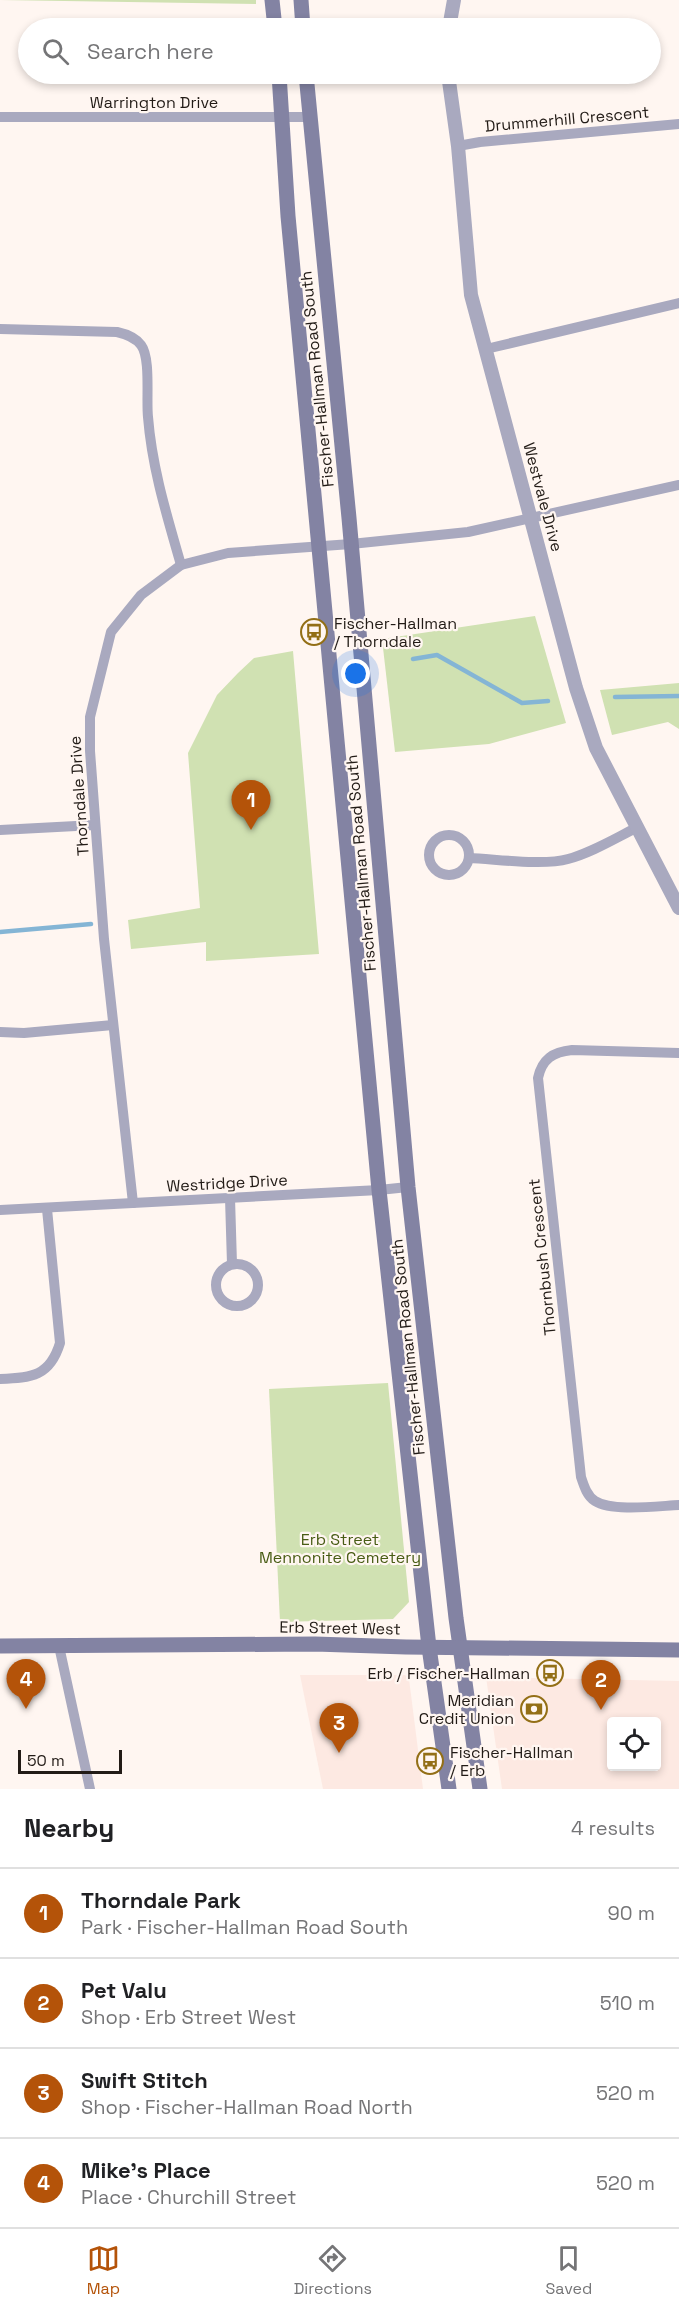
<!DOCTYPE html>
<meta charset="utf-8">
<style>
body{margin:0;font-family:"Space Grotesk",sans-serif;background:#f6f6f6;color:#202124}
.controls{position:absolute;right:18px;bottom:18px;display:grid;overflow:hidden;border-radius:6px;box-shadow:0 3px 9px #0003}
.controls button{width:54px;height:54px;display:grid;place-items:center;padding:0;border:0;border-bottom:2px solid #e0e0e0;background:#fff;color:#202124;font:30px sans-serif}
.scale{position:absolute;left:18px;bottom:15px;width:104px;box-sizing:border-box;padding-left:6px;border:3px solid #221b16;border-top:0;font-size:16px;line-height:21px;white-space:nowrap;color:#221b16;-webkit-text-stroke:4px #fff6f1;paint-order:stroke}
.you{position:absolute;left:356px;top:674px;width:21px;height:21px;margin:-15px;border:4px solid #fff;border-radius:50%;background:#1a73e8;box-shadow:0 0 0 9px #1a73e833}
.badge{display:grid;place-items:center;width:39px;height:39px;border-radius:50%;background:#b45309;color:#fff;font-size:20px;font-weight:700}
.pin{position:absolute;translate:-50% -50px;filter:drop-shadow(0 2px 3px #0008)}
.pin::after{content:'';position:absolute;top:32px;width:21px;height:18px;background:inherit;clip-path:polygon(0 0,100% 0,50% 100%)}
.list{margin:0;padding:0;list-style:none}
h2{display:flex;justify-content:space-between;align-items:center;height:78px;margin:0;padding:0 24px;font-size:26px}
h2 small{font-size:20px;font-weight:400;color:#757577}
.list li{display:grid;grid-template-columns:39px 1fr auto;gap:18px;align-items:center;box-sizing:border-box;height:90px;padding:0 24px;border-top:2px solid #e0e0e0}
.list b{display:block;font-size:22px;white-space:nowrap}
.list p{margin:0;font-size:20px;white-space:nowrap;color:#757577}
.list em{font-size:20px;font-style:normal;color:#757577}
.icon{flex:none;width:33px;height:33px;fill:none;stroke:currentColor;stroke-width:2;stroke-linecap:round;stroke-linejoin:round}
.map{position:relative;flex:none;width:679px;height:1789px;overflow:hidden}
.search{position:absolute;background:#fff;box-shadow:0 3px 9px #0003;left:18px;right:18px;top:18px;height:66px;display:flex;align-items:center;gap:15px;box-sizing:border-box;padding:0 21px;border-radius:33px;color:#757577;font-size:22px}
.sheet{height:438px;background:#fff}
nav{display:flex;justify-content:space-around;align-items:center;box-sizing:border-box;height:84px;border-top:2px solid #e0e0e0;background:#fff;font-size:16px;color:#757577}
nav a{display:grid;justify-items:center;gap:3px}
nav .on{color:#b45309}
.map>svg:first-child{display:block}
.commercial{fill:#fde9e2;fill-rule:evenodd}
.green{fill:#d0e1b2}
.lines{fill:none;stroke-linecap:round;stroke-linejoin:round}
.stream{stroke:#84b5d5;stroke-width:4.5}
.minor{stroke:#a9a9bf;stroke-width:10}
.tertiary{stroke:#a9a9bf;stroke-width:14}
.secondary{stroke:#8383a3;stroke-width:15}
.labels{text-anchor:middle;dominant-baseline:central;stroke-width:4.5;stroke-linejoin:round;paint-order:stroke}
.street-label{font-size:16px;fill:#221b16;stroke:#fff6f1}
.poi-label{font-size:16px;fill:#221b16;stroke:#fff6f1;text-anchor:start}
.park-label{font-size:16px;fill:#485c14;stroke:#fff6f1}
</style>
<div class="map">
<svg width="679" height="1789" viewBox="0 0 679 1789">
<rect width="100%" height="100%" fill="#fff6f1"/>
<g class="commercial">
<path d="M300,1675H405L409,1679L423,1789H323Z"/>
<path d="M486,1677L679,1681V1789H502ZM612,1722H656V1766H612Z"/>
</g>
<g class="green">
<path d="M0,0H256V4Z"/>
<path d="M535,616L566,723L489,744L395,752L382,639Z"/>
<path d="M293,651L319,954L206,961V942L131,949L128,920L200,908L188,753L217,695L238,673L254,658Z"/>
<path d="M679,683V729L668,722L612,735L600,690Z"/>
<path d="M388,1383L409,1602L393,1619L280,1622L269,1389Z"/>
</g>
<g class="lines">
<g class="stream">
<path d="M413,659L437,655L522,703L548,701"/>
<path d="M615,697L679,696"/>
<path d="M0,932L91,924"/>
</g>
<g class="minor">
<path d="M0,117H309"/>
<path d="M458,146L480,142L679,124"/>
<path d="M0,329L117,332C126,334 135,337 141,345C151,358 146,399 148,417C152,468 167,516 181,565"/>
<path d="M486,349L679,303"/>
<path d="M0,830L95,825"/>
<circle cx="449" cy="855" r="20"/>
<path d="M469,858C496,859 543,866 568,859C591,853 614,839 636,828"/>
<path d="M0,1032L24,1033L113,1025"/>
<path d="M679,1053L572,1050C553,1052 542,1059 538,1078L581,1477C584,1486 587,1496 595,1501C612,1512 658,1506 679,1505"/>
<path d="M230,1198L232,1264"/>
<path d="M133,1203L104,939L90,751V717L111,632L141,595L181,565L228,553L351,544L468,532L679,485"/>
<path d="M0,1210L379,1190L408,1187"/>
<circle cx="237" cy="1285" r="21"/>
<path d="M0,1379C32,1378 50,1376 60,1343L47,1209"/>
<path d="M59,1646L90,1789"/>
</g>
<g class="tertiary">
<path d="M449,28L454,0"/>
<path d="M448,74L458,146L471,295L576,688L596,748L679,908"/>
</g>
<g class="secondary">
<path d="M272,0L275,28"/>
<path d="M301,0L303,28"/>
<path d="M279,74L288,216L379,1190L429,1647L449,1789"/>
<path d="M306,74L349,518L408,1187L456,1618L480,1789"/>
<path d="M0,1646L315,1644L406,1647L679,1650"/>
</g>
</g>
<defs>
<symbol id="bus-ring" viewBox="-11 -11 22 22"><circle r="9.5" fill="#fff6f1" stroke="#936f16" stroke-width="1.5"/><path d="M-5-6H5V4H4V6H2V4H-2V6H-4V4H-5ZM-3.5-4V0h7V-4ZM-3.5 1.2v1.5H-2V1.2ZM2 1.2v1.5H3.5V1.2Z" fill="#936f16"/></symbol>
<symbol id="bank-ring" viewBox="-11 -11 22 22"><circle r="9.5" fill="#fff6f1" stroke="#936f16" stroke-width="1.5"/><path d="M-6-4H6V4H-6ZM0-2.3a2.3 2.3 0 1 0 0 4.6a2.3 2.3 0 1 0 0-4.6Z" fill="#936f16"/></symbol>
</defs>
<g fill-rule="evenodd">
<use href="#bus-ring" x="299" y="617" width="30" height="30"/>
<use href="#bus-ring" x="535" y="1658" width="30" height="30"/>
<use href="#bank-ring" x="519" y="1694" width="30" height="30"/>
<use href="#bus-ring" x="415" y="1746" width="30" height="30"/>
</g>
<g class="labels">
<g class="street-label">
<text x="154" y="102">Warrington Drive</text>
<text transform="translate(567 119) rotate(-5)">Drummerhill Crescent</text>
<text transform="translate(317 379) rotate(-96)">Fischer-Hallman Road South</text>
<text transform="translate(543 497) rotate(75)">Westvale Drive</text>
<text transform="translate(79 796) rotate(-94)">Thorndale Drive</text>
<text transform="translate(361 863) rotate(-95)">Fischer-Hallman Road South</text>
<text transform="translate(227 1183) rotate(-3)">Westridge Drive</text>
<text transform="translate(542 1257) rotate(-96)">Thornbush Crescent</text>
<text transform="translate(408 1347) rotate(-96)">Fischer-Hallman Road South</text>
<text transform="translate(340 1628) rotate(1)">Erb Street West</text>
</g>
<g class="poi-label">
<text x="334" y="623">Fischer-Hallman<tspan x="334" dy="18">/ Thorndale</tspan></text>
<text x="530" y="1673" text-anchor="end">Erb / Fischer-Hallman</text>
<text x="514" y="1700" text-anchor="end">Meridian<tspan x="514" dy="18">Credit Union</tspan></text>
<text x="450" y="1752">Fischer-Hallman<tspan x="450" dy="18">/ Erb</tspan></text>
</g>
<g class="park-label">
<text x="340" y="1539">Erb Street<tspan x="340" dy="18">Mennonite Cemetery</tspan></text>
</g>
</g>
</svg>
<div class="controls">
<button><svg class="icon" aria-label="locate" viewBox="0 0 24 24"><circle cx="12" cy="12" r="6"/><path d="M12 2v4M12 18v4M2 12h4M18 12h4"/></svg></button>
</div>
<div class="scale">50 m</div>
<div class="you"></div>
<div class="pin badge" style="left:251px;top:830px">1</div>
<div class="pin badge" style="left:601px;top:1710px">2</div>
<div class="pin badge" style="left:339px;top:1753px">3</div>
<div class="pin badge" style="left:26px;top:1709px">4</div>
<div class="search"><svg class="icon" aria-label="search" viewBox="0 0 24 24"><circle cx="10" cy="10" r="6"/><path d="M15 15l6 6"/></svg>Search here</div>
</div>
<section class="sheet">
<h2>Nearby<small>4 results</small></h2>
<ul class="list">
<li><span class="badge">1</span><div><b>Thorndale Park</b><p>Park · Fischer-Hallman Road South</p></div><em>90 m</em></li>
<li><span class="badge">2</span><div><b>Pet Valu</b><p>Shop · Erb Street West</p></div><em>510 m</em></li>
<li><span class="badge">3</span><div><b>Swift Stitch</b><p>Shop · Fischer-Hallman Road North</p></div><em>520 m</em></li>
<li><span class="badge">4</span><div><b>Mike's Place</b><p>Place · Churchill Street</p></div><em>520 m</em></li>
</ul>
</section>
<nav>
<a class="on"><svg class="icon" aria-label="map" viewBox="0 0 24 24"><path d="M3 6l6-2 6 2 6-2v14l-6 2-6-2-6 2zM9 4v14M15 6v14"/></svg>Map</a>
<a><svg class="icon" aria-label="directions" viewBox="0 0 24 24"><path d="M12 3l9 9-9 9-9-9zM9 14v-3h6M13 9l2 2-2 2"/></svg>Directions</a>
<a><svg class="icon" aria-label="saved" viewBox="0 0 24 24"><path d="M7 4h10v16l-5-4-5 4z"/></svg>Saved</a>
</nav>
